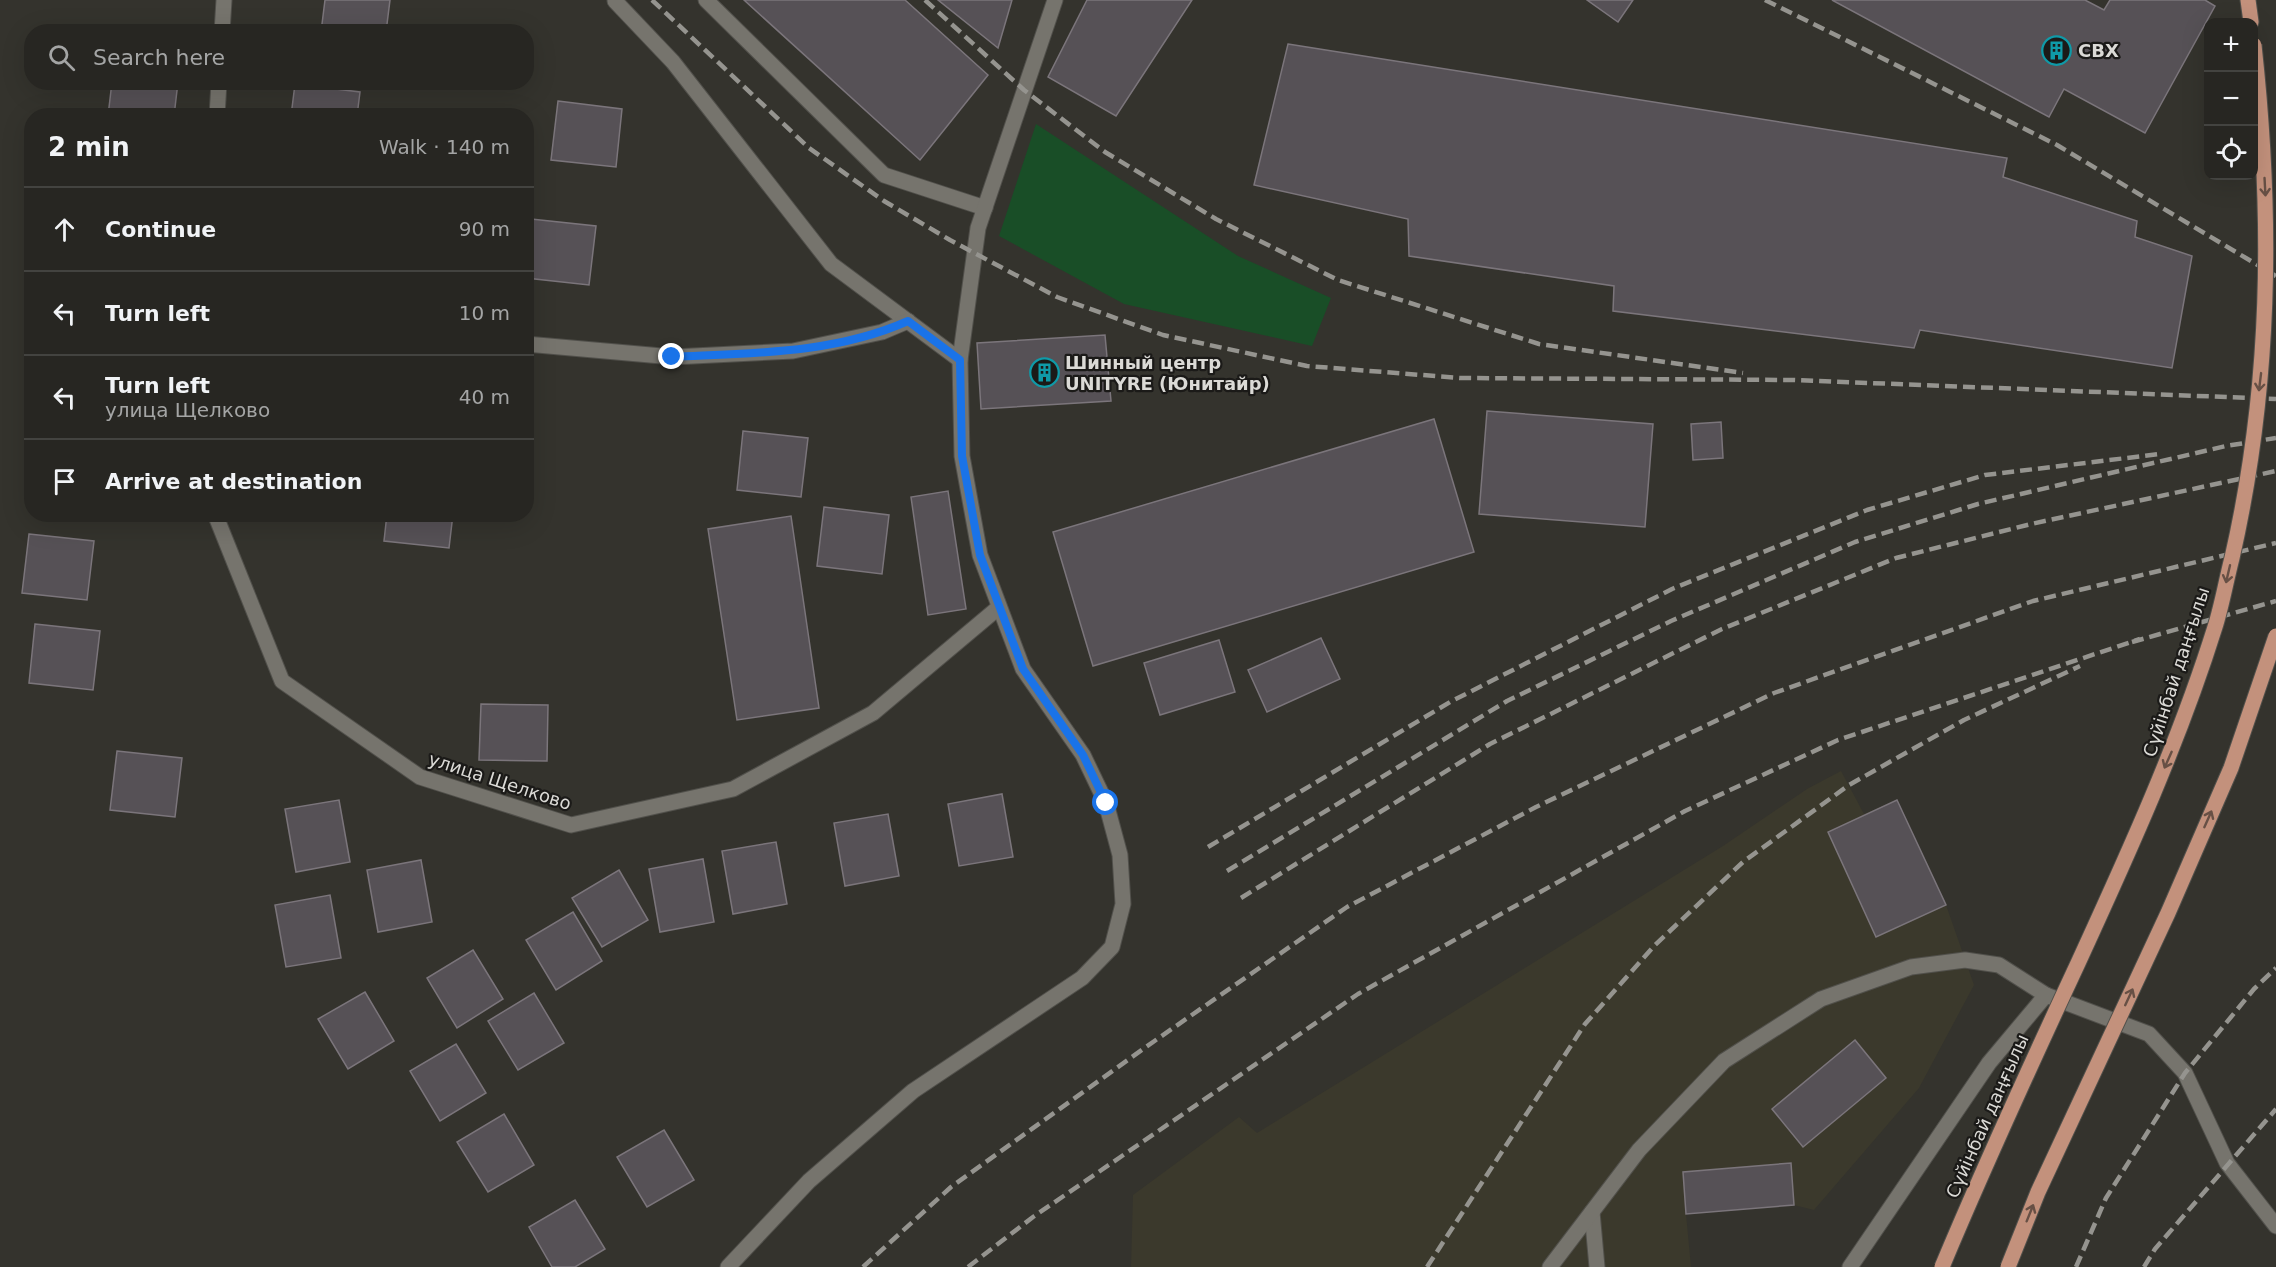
<!DOCTYPE html>
<meta charset="utf-8">
<style>
body{margin:0;font-family:"DejaVu Sans",sans-serif;background:#2f2e2a;color:#f1f3f6}
.controls{position:absolute;right:18px;top:18px;display:grid;overflow:hidden;border-radius:12px;box-shadow:0 6px 24px #0002}
.controls button{width:54px;height:54px;display:grid;place-items:center;padding:0;border:0;border-bottom:2px solid #434340;background:#272622;color:#f1f3f6;font:30px sans-serif}
.stop{position:absolute;width:18px;height:18px;margin:-14px;border:4px solid #1a73e8;border-radius:50%;background:#fff}
.stop.end{background:#1a73e8;border-color:#fff;box-shadow:0 2px 6px #0008}
.list{margin:0;padding:0;list-style:none}
h2{display:flex;justify-content:space-between;align-items:center;height:78px;margin:0;padding:0 24px;font-size:26px}
h2 small{font-size:20px;font-weight:400;color:#a4a5a5}
.list li{display:grid;grid-template-columns:39px 1fr auto;gap:18px;align-items:center;box-sizing:border-box;height:84px;padding:0 24px;border-top:2px solid #434340}
.list b{display:block;font-size:22px;white-space:nowrap}
.list p{margin:0;font-size:20px;white-space:nowrap;color:#a4a5a5}
.list em{font-size:20px;font-style:normal;color:#a4a5a5}
.icon{flex:none;width:33px;height:33px;fill:none;stroke:currentColor;stroke-width:2;stroke-linecap:round;stroke-linejoin:round}
.map{position:relative;flex:none;width:2276px;height:1267px;overflow:hidden}
.search{position:absolute;background:#272622;box-shadow:0 6px 24px #0002;left:24px;top:24px;width:510px;height:66px;display:flex;align-items:center;gap:15px;box-sizing:border-box;padding:0 21px;border-radius:24px;color:#a4a5a5;font-size:22px}
.panel{position:absolute;background:#272622;box-shadow:0 6px 24px #0002;left:24px;top:108px;width:510px;height:414px;border-radius:24px}
.map>svg:first-child{display:block}
.built{fill:#3b392c}
.green{fill:#194e27}
.building{fill:#565156;stroke:#7b757b;stroke-width:1.5}
.lines{fill:none;stroke-linecap:round;stroke-linejoin:round}
.service-casing{stroke:#51504b;stroke-width:17}
.minor-casing{stroke:#51504b;stroke-width:17}
.tertiary-casing{stroke:#51504b;stroke-width:17}
.primary-casing{stroke:#51504b;stroke-width:17}
.service{stroke:#76746d;stroke-width:15}
.minor{stroke:#76746d;stroke-width:15}
.tertiary{stroke:#76746d;stroke-width:15}
.primary{stroke:#c3917c;stroke-width:15}
.rail{stroke:#95948f;stroke-width:4.5;stroke-dasharray:12 6;stroke-linecap:butt}
.primary-bridge-casing{stroke:#51504b;stroke-width:17;stroke-linecap:butt}
.primary-bridge{stroke:#c3917c;stroke-width:15}
.oneway{stroke:#675045}
.route{stroke:#1a73e8;stroke-width:8}
.labels{text-anchor:middle;dominant-baseline:central;stroke-width:4.5;stroke-linejoin:round;paint-order:stroke}
.poi-label{font-size:18px;font-weight:bold;fill:#dbdad6;stroke:#1b1a18;text-anchor:start}
.street-label{font-size:18px;fill:#dbdad6;stroke:#1b1a18}
</style>
<div class="map">
<svg width="2276" height="1267" viewBox="0 0 2276 1267">
<rect width="100%" height="100%" fill="#34332d"/>
<path class="built" d="M1841,771L1864,814L1897,800L1946,905L1974,985L1919,1088L1814,1210L1794,1205L1686,1214L1691,1267H1131L1133,1195L1239,1117L1257,1133L1723,846L1807,789Z"/>
<path class="green" d="M1036,124L1238,256L1331,298L1312,346L1124,304L999,236Z"/>
<g class="building">
<path d="M325,0H390L386,32H321Z"/>
<path d="M744,0H905L988,75L920,160Z"/>
<path d="M938,0H1012L998,48Z"/>
<path d="M1087,0H1192L1116,116L1048,77Z"/>
<path d="M1587,0H1633L1618,22Z"/>
<path d="M1832,0H2085L2104,10L2110,0H2205L2215,6L2145,133L2064,89L2049,117Z"/>
<path d="M1288,44L2007,158L2003,177L2137,221L2135,237L2192,256L2172,368L1920,330L1914,348L1613,311L1614,286L1409,256L1408,219L1254,185Z"/>
<path d="M112,82H178L174,116H108Z"/>
<path d="M295,84L360,92L357,116H291Z"/>
<path d="M558,101L622,109L616,167L551,160Z"/>
<path d="M531,219L596,226L589,285L526,278Z"/>
<path d="M1105,335L1111,401L981,409L977,343Z"/>
<path d="M1487,411L1653,424L1645,527L1479,514Z"/>
<path d="M1434,419L1474,552L1093,666L1053,532Z"/>
<path d="M1721,422L1723,458L1693,460L1691,424Z"/>
<path d="M743,431L808,438L801,497L737,490Z"/>
<path d="M948,491L966,609L928,615L911,497Z"/>
<path d="M824,507L889,515L882,574L817,566Z"/>
<path d="M387,514H453L449,548L384,541Z"/>
<path d="M791,516L819,708L737,720L708,529Z"/>
<path d="M29,534L94,541L87,600L22,593Z"/>
<path d="M35,624L100,631L93,690L29,683Z"/>
<path d="M1321,638L1340,679L1267,712L1248,670Z"/>
<path d="M1219,640L1235,692L1160,715L1144,663Z"/>
<path d="M481,704L548,705L547,761L479,760Z"/>
<path d="M117,751L182,758L175,817L110,810Z"/>
<path d="M1002,794L1013,857L959,866L948,804Z"/>
<path d="M339,800L350,862L296,872L285,809Z"/>
<path d="M1897,800L1946,905L1876,937L1828,832Z"/>
<path d="M888,814L899,876L845,886L834,823Z"/>
<path d="M776,842L787,904L733,914L722,851Z"/>
<path d="M703,859L714,922L660,932L649,869Z"/>
<path d="M421,860L432,922L378,932L367,870Z"/>
<path d="M619,870L648,920L602,947L572,898Z"/>
<path d="M330,895L341,958L286,967L275,905Z"/>
<path d="M573,912L602,961L556,990L526,940Z"/>
<path d="M473,950L503,999L457,1028L427,978Z"/>
<path d="M365,992L394,1041L348,1069L318,1019Z"/>
<path d="M534,993L564,1043L518,1070L488,1021Z"/>
<path d="M1855,1040L1886,1078L1803,1147L1772,1109Z"/>
<path d="M456,1044L486,1093L440,1121L410,1071Z"/>
<path d="M504,1114L534,1165L488,1192L457,1142Z"/>
<path d="M664,1130L694,1180L647,1207L617,1157Z"/>
<path d="M1791,1163L1794,1205L1686,1214L1683,1172Z"/>
<path d="M575,1200L605,1249L575,1267H552L529,1227Z"/>
</g>
<g class="lines">
<defs>
<g id="service">
<path d="M706,0L884,175L985,208"/>
<path d="M1592,1212L1597,1267"/>
<path d="M1550,1267L1639,1150L1724,1061L1821,999L1911,967L1965,960L1999,965L2046,995"/>
</g>
<g id="minor">
<path d="M615,1L673,62L831,264L960,360"/>
<path d="M222,32L224,0"/>
<path d="M217,116L219,82"/>
<path d="M526,344L673,357L793,351L882,332L908,321"/>
<path d="M215,514L282,681L420,777L571,825L733,789L873,713L998,608"/>
</g>
<g id="tertiary">
<path d="M728,1267L809,1181L913,1091L1082,978L1112,947L1123,904L1120,855L1106,803L1083,755L1023,669L980,555L962,456L960,360L978,228L1055,0"/>
<path d="M1850,1267L1989,1063L2046,995L2149,1034L2185,1073L2227,1163L2276,1226"/>
</g>
<path id="primary" d="M2248,0L2251,22"/>
</defs>
<use href="#service" class="service-casing"/>
<use href="#minor" class="minor-casing"/>
<use href="#tertiary" class="tertiary-casing"/>
<use href="#primary" class="primary-casing"/>
<use href="#service" class="service"/>
<use href="#minor" class="minor"/>
<use href="#tertiary" class="tertiary"/>
<use href="#primary" class="primary"/>
<g class="rail">
<path d="M652,0L809,148L884,201L950,240L1057,297L1163,335L1307,366L1460,378L1793,380L2276,399"/>
<path d="M925,0L1024,90L1105,152L1216,219L1338,280L1539,344L1743,373"/>
<path d="M1765,0L2057,145L2276,276"/>
<path d="M2132,642L2276,601"/>
<path d="M1208,847L1450,702L1672,589L1867,510L1985,475L2160,454"/>
<path d="M1227,871L1507,701L1671,621L1855,542L1978,504L2226,446L2276,438"/>
<path d="M1241,898L1490,744L1722,629L1896,558L2031,524L2276,471"/>
<path d="M863,1267L951,1187L1143,1049L1347,907L1536,807L1774,693L2033,601L2276,543"/>
<path d="M968,1267L1033,1217L1358,994L1685,811L1838,740L2140,639"/>
<path d="M1427,1267L1585,1024L1655,945L1743,862L1849,785L1964,720L2080,666"/>
<path d="M2076,1267L2106,1198L2185,1073L2254,989L2276,968"/>
<path d="M2144,1267L2155,1249L2276,1109"/>
</g>
<defs>
<g id="primary-bridge">
<path d="M1942,1267C1985,1164 2032,1062 2079,961C2129,852 2179,742 2215,627C2222,605 2226,581 2232,558C2271,387 2273,219 2254,45"/>
<path d="M2008,1267L2038,1192L2168,913L2231,768L2276,636"/>
</g>
</defs>
<use href="#primary-bridge" class="primary-bridge-casing"/>
<use href="#primary-bridge" class="primary-bridge"/>
</g>
<defs><path id="oneway-shaft" d="M-6 0H5M1.5-3L5.5 0L1.5 3" fill="none" stroke-width="1.6" stroke-linecap="round" stroke-linejoin="round" transform="scale(1.5)"/></defs>
<g class="oneway">
<use href="#oneway-shaft" transform="translate(2265 187) rotate(87)"/>
<use href="#oneway-shaft" transform="translate(2260 382) rotate(97)"/>
<use href="#oneway-shaft" transform="translate(2228 574) rotate(103)"/>
<use href="#oneway-shaft" transform="translate(2168 760) rotate(114)"/>
<use href="#oneway-shaft" transform="translate(2208 819) rotate(-66)"/>
<use href="#oneway-shaft" transform="translate(2129 997) rotate(-65)"/>
<use href="#oneway-shaft" transform="translate(2030 1213) rotate(-68)"/>
</g>
<g class="lines">
<path class="route" d="M672,357C752,353 834,354 908,321L960,360L962,456L980,555L1023,669L1083,755L1106,803"/>
</g>
<defs>
<symbol id="building-ring" viewBox="-11 -11 22 22"><circle r="9.5" fill="#1b1a18" stroke="#0f9aa8" stroke-width="1.5"/><path d="M-4-6H4V6H1V3H-1V6H-4ZM-2.5-4.3h1.7v1.8h-1.7ZM.8-4.3h1.7v1.8H.8ZM-2.5-1h1.7V.8h-1.7ZM.8-1h1.7V.8H.8Z" fill="#0f9aa8"/></symbol>
</defs>
<g fill-rule="evenodd">
<use href="#building-ring" x="2040" y="34" width="33" height="33"/>
<use href="#building-ring" x="1028" y="356" width="33" height="33"/>
</g>
<g class="labels">
<g class="poi-label">
<text x="2078" y="50">СВХ</text>
<text x="1065" y="362">Шинный центр<tspan x="1065" dy="21">UNITYRE (Юнитайр)</tspan></text>
</g>
<g class="street-label">
<text transform="translate(2176 672) rotate(-72)">Сүйінбай даңғылы</text>
<text transform="translate(500 781) rotate(18)">улица Щелково</text>
<text transform="translate(1987 1116) rotate(-66)">Сүйінбай даңғылы</text>
</g>
</g>
</svg>
<div class="controls">
<button>+</button>
<button>−</button>
<button><svg class="icon" aria-label="locate" viewBox="0 0 24 24"><circle cx="12" cy="12" r="6"/><path d="M12 2v4M12 18v4M2 12h4M18 12h4"/></svg></button>
</div>
<div class="stop" style="left:1106px;top:803px"></div>
<div class="stop end" style="left:672px;top:357px"></div>
<div class="search"><svg class="icon" aria-label="search" viewBox="0 0 24 24"><circle cx="10" cy="10" r="6"/><path d="M15 15l6 6"/></svg>Search here</div>
<section class="panel">
<h2>2 min<small>Walk · 140 m</small></h2>
<ul class="list">
<li><svg class="icon" aria-label="ahead" viewBox="0 0 24 24"><path d="M12 20V5M6 11l6-6 6 6"/></svg><div><b>Continue</b></div><em>90 m</em></li>
<li><svg class="icon" aria-label="left" viewBox="0 0 24 24"><path d="M17 20v-9H6M10 6l-5 5 5 5"/></svg><div><b>Turn left</b></div><em>10 m</em></li>
<li><svg class="icon" aria-label="left" viewBox="0 0 24 24"><path d="M17 20v-9H6M10 6l-5 5 5 5"/></svg><div><b>Turn left</b><p>улица Щелково</p></div><em>40 m</em></li>
<li><svg class="icon" aria-label="arrive" viewBox="0 0 24 24"><path d="M6 21V4h12l-3 4 3 4H6"/></svg><div><b>Arrive at destination</b></div></li>
</ul>
</section>
</div>
